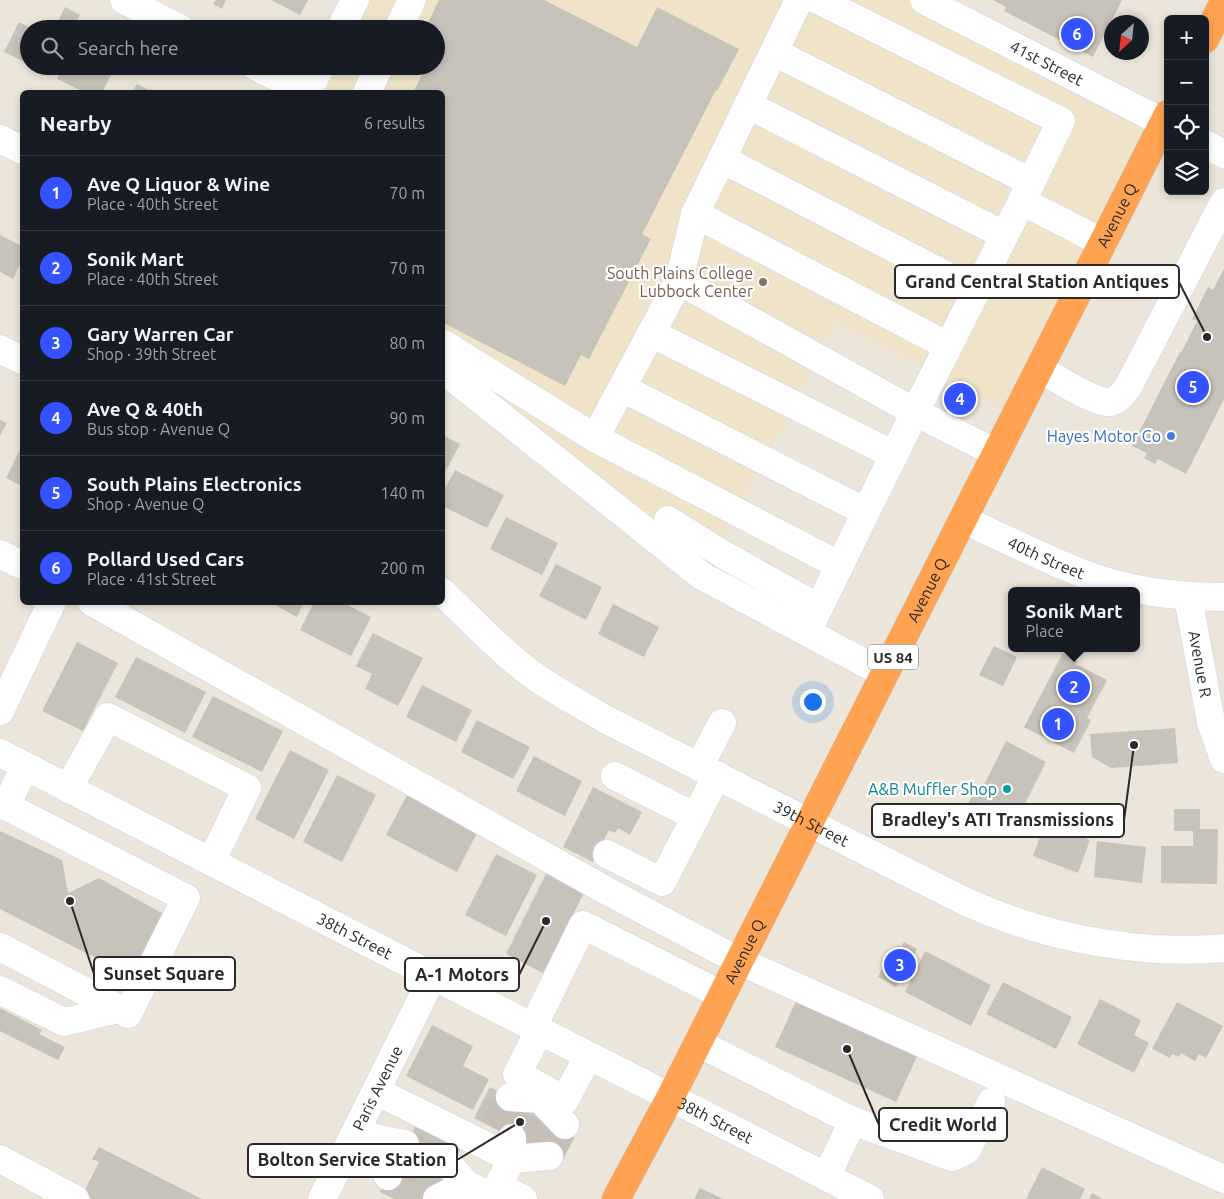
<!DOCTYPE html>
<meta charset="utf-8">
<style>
body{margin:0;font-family:Ubuntu,sans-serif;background:#20242c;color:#f1f3f6}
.controls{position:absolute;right:15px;top:15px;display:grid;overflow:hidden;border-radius:8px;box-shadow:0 2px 8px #0003}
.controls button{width:45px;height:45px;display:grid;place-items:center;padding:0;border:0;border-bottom:1px solid #363941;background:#171b24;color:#f1f3f6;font:25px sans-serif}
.compass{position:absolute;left:1104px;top:15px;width:45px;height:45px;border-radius:50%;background:#171b24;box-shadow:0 2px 8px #0003;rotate:207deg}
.you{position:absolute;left:812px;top:701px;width:18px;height:18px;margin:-12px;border:4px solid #fff;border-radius:50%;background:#1a73e8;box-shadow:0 0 0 8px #1a73e833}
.badge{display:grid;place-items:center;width:32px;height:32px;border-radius:50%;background:#3452ff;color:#fff;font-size:16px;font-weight:700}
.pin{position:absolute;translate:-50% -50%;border:2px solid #fff;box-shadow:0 1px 5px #0006}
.popup{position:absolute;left:1008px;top:587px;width:132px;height:65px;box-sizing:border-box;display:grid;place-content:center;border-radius:8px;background:#171b24;filter:drop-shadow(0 1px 4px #0005);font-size:16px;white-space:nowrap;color:#9ea1a6}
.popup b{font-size:19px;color:#f1f3f6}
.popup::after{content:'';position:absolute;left:50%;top:100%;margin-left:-10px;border:10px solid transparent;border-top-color:#171b24}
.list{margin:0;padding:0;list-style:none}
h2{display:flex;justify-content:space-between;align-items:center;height:65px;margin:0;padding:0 20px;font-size:21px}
h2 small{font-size:16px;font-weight:400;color:#9ea1a6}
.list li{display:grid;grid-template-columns:32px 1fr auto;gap:15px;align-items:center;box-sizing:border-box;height:75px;padding:0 20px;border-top:1px solid #363941}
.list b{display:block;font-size:19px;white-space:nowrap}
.list p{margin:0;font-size:16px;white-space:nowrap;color:#9ea1a6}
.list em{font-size:16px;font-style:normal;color:#9ea1a6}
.icon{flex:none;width:28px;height:28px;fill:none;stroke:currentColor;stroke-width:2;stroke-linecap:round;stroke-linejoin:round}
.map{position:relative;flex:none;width:1224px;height:1199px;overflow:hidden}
.search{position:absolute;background:#171b24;box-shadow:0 2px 8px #0003;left:20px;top:20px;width:425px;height:55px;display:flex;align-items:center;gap:12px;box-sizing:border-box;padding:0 18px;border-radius:28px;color:#9ea1a6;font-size:19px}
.panel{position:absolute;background:#171b24;box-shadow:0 2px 8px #0003;left:20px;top:90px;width:425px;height:515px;border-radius:8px}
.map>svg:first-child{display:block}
.education{fill:#efe4c9}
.building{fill:#c7c2ba}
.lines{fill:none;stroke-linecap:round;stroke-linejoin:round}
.minor-tunnel{stroke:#c5bfb7;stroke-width:28;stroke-dasharray:28 14;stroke-linecap:butt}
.minor-casing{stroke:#cfd2e3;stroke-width:29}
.highway-casing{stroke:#c7c7c7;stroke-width:29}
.minor{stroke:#fff;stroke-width:28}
.highway{stroke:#ffa352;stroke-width:28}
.education-dot{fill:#8d6e63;stroke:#fff;stroke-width:2}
.shop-dot{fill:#3f7fe0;stroke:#fff;stroke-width:2}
.culture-dot{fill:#0f9aa8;stroke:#fff;stroke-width:2}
.labels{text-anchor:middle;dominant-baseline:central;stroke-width:4.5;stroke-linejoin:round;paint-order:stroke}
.shield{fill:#fff;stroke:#696969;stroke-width:1}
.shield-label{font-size:15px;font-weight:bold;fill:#292929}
.street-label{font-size:16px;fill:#292929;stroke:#fff}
.education-label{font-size:16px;fill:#785e54;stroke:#fff;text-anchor:end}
.shop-label{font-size:16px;fill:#366cbe;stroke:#fff;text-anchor:end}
.culture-label{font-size:16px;fill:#0d838f;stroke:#fff;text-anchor:end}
.leader{fill:none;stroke:#292929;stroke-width:2}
.callout-dot{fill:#292929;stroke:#fff;stroke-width:2}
.callout{fill:#fff;stroke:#292929;stroke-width:2}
.callout-label{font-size:18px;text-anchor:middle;font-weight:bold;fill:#292929}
</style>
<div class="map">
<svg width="1224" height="1199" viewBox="0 0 1224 1199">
<rect width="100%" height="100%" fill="#ece5da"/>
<path class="education" d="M354,0H924L1163,123L1015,416L835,321L807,379L702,576L443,369L442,92H308L321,66H436V29H340Z"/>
<g class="building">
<path d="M216,0H226L222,9L213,4Z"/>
<path d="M271,0H308L300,15Z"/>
<path d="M439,0H544L637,47L657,7L739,49L717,91L716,90L642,234L651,239L589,359L581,355L565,386L442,322V92H413L423,73L411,66H436V29H425Z"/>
<path d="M993,0H1122L1093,57L1004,11L1006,7Z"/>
<path d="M65,7L80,15L73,29H54Z"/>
<path d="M19,22L33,29H29V64L4,52Z"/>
<path d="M63,66H106L114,70L102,92H84L57,79Z"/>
<path d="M137,84L153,92H132Z"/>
<path d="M0,235L22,246V260L13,279L0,272Z"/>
<path d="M1224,269V399L1186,474L1158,459L1155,464L1144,458L1147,453L1132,446L1180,352L1181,353L1197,321L1192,319L1208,287L1213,290Z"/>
<path d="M0,420L7,423L0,436Z"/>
<path d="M442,435L460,444L442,478Z"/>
<path d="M22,446V486L6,478Z"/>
<path d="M455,470L504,495L487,528L442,506V494Z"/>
<path d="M506,517L558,543L542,575L490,549Z"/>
<path d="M556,564L602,587L586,620L539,596Z"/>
<path d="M269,602H304L297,617Z"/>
<path d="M314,602H342L371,617L351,656L300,630Z"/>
<path d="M613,604L659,627L644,657L598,634Z"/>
<path d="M373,633L423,658L398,706L365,689L372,674L356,666Z"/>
<path d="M77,642L118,663L83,731L42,711Z"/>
<path d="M994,646L1017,657L1003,686L979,675Z"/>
<path d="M1063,653L1078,661L1076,664L1107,680L1087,718L1091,720L1074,753L1024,727Z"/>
<path d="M136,657L206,692L185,733L115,697Z"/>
<path d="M422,685L472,710L456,742L406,717Z"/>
<path d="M213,696L283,731L262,772L192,737Z"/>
<path d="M477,720L530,747L513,779L461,752Z"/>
<path d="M1175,728L1178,763L1111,768L1092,757L1090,734Z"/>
<path d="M1006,741L1046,762L1008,837L963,814L976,788L981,791Z"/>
<path d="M290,750L329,770L294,839L255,819Z"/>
<path d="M534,756L582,781L565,816L516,791Z"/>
<path d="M337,775L376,795L342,862L303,842Z"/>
<path d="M593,787L642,812L630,835L618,828L615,833L609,830L593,862L563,847Z"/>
<path d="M407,795L478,831L457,872L386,835Z"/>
<path d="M1174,809H1200V829H1218L1217,884L1161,883V846H1193V831H1174Z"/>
<path d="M1045,823L1090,840L1078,873L1033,856Z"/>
<path d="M0,831L62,860L68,893L99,878L167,916L135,978L0,909Z"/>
<path d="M1097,841L1146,847L1142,883L1094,877Z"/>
<path d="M496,854L537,875L506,936L465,915Z"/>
<path d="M548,870L586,889L543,973L506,954Z"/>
<path d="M904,942L917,949L896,987L878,977L885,963L891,967L895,959L892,957L898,946L901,947Z"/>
<path d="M925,951L991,985L971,1026L905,992Z"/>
<path d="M1003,982L1072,1017L1056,1049L986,1014Z"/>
<path d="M798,997L919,1052L896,1102L775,1047Z"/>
<path d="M1100,999L1141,1020L1134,1035L1149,1043L1134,1073L1077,1044Z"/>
<path d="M1177,1002L1223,1026L1206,1058L1199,1054L1195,1061L1181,1053L1179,1057L1172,1054L1170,1058L1152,1049Z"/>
<path d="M0,1008L42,1030L39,1034L65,1047L58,1060L0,1031Z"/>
<path d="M432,1025L473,1046L463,1066L489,1079L473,1110L406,1076Z"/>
<path d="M490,1087L572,1128L556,1160L474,1118Z"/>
<path d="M416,1125L461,1148L436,1199H394L380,1192Z"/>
<path d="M99,1147L202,1199H92L83,1194L99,1162L92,1159Z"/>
<path d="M1042,1167L1085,1189L1080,1199H1026Z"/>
<path d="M700,1188L723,1199H694Z"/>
<path d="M1092,1193L1103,1199H1089Z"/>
</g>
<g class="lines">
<g class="minor-tunnel">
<path d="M494,1128L510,1097"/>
<path d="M512,1138L528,1106"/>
<path d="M405,1144L452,1168"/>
<path d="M531,1147L547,1116"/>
<path d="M549,1156L565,1125"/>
<path d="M395,1162L442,1186"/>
</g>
<defs>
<g id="minor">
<path d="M124,0L181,29"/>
<path d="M799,0L695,214L679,281L915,412L996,453"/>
<path d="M818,0L1061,121L1022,201"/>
<path id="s1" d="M924,0L1168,125"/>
<path d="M340,29L355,0"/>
<path d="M398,29L412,0"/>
<path d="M774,52L1031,182"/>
<path d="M255,66L306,92"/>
<path d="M307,92L321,66"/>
<path d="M367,92L380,66"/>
<path d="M748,105L1004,235"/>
<path d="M0,139L22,150"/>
<path d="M1205,144L1224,154"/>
<path d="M722,159L976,291"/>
<path d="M695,214L948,346"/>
<path d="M679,281L595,438L839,565"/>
<path d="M651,333L894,455"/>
<path d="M442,343L595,438"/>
<path d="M0,349L22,360"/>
<path d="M1039,368C1052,376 1098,405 1110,402C1119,400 1123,393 1128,387L1224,202"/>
<path d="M442,369L702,576L885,674"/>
<path d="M622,388L866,512"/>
<path id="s2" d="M963,519C1005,539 1048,561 1092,577C1134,592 1180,597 1224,597"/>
<path d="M668,520L724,555L819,608"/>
<path d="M0,554L22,565"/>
<path id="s3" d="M442,592C471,619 498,649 530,673C553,690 580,704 605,719L962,900C1026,929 1085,944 1155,949C1178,950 1201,951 1224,948"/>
<path id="s4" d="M1188,597L1211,722L1224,759"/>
<path d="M92,602L607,891L739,961L1224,1179"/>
<path d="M807,632L915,412L1022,201L1103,243"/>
<path d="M0,711L52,602"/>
<path id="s5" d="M0,753L433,976L870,1199"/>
<path d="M699,767L722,723"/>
<path d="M615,776L696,817"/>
<path d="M68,789L108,717L247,788L211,862"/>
<path d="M607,854L662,882L717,775"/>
<path d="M0,947L128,1014L186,898L6,806L25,766"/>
<path d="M0,990L64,1022L119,1009"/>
<path d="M533,1027L583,925L722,995"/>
<path d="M539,1031L517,1074L565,1100L588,1056"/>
<path d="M698,1043L853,1121L826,1177"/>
<path d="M376,1091L512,1159L549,1156"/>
<path d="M510,1097L540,1099L545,1089"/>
<path d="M540,1099L565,1125"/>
<path d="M853,1121L952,1157L967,1150L991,1102"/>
<path d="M357,1129L374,1138L405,1144"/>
<path d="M374,1138L388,1176"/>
<path d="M512,1138V1159L498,1186L523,1199"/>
<path d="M0,1159L75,1199"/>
<path d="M452,1168L466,1184L493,1197"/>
<path id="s6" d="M322,1199L433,976"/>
<path d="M437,1199L466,1184"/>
</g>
<g id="highway">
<path d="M1205,39L1224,2"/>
<path id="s7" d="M616,1199L670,1098L1168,114"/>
</g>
</defs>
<use href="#minor" class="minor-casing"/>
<use href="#highway" class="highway-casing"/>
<use href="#minor" class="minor"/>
<use href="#highway" class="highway"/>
</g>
<circle class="education-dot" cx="763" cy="282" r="5"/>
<circle class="shop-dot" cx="1171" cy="436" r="5"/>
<circle class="culture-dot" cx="1007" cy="789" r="5"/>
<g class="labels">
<rect class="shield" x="868" y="644.5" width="50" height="25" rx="4"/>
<g class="shield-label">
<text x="893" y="657">US 84</text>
</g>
<g class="street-label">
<text stroke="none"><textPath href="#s1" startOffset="138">41st Street</textPath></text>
<text stroke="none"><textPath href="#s7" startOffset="1104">Avenue Q</textPath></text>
<text stroke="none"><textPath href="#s2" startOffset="92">40th Street</textPath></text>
<text stroke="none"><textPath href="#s7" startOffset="684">Avenue Q</textPath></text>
<text stroke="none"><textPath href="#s4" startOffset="68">Avenue R</textPath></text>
<text stroke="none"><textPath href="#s3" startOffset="439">39th Street</textPath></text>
<text stroke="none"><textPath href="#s5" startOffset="399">38th Street</textPath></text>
<text stroke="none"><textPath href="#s7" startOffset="279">Avenue Q</textPath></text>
<text stroke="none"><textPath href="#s6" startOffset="124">Paris Avenue</textPath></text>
<text stroke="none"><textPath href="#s5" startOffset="804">38th Street</textPath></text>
</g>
<g class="education-label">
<text x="753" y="273">South Plains College<tspan x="753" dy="18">Lubbock Center</tspan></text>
</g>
<g class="shop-label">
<text x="1161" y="436">Hayes Motor Co</text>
</g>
<g class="culture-label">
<text x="997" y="789">A&amp;B Muffler Shop</text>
</g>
</g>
<path class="leader" d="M1207 337L1179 282M1134 745L1124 820M70 901L94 974M546 921L519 975M847 1049L879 1125M520 1122L457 1160"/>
<g class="callout-dot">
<circle cx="1207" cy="337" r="5"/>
<circle cx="1134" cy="745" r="5"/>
<circle cx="70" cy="901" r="5"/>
<circle cx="546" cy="921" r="5"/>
<circle cx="847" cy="1049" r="5"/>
<circle cx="520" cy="1122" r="5"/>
</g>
<g class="callout">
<rect x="895" y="265" width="284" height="33" rx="5"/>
<rect x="872" y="804" width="252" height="33" rx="5"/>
<rect x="94" y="957" width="141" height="33" rx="5"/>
<rect x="405" y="958" width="114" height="33" rx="5"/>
<rect x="879" y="1108" width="128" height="33" rx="5"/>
<rect x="248" y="1144" width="209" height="33" rx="5"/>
</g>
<g class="callout-label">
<text x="1037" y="288">Grand Central Station Antiques</text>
<text x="998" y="826">Bradley's ATI Transmissions</text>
<text x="164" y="980">Sunset Square</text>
<text x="462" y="981">A-1 Motors</text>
<text x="943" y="1131">Credit World</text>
<text x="352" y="1166">Bolton Service Station</text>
</g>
</svg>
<div class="controls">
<button>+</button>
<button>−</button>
<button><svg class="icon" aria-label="locate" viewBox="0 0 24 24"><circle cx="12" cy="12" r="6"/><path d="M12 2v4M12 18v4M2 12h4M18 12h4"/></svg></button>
<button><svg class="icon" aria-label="layers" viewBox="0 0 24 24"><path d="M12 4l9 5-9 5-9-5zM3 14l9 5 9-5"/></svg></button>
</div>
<svg class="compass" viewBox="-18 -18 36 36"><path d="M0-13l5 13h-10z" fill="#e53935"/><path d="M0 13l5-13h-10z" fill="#9ea1a6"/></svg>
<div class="you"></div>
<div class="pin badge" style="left:1058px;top:724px">1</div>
<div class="pin badge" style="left:1074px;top:687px">2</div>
<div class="popup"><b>Sonik Mart</b>Place</div>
<div class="pin badge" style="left:900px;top:965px">3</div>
<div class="pin badge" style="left:960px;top:399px">4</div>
<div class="pin badge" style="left:1193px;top:387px">5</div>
<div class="pin badge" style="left:1077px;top:34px">6</div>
<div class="search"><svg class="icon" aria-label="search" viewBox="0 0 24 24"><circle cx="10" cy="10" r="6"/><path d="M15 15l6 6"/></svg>Search here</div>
<section class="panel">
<h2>Nearby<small>6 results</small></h2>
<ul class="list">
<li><span class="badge">1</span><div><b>Ave Q Liquor &amp; Wine</b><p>Place · 40th Street</p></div><em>70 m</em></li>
<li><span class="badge">2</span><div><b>Sonik Mart</b><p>Place · 40th Street</p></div><em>70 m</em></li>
<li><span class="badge">3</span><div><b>Gary Warren Car</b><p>Shop · 39th Street</p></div><em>80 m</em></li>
<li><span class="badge">4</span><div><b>Ave Q &amp; 40th</b><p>Bus stop · Avenue Q</p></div><em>90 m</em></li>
<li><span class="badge">5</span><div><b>South Plains Electronics</b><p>Shop · Avenue Q</p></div><em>140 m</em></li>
<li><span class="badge">6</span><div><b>Pollard Used Cars</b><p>Place · 41st Street</p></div><em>200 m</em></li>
</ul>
</section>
</div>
